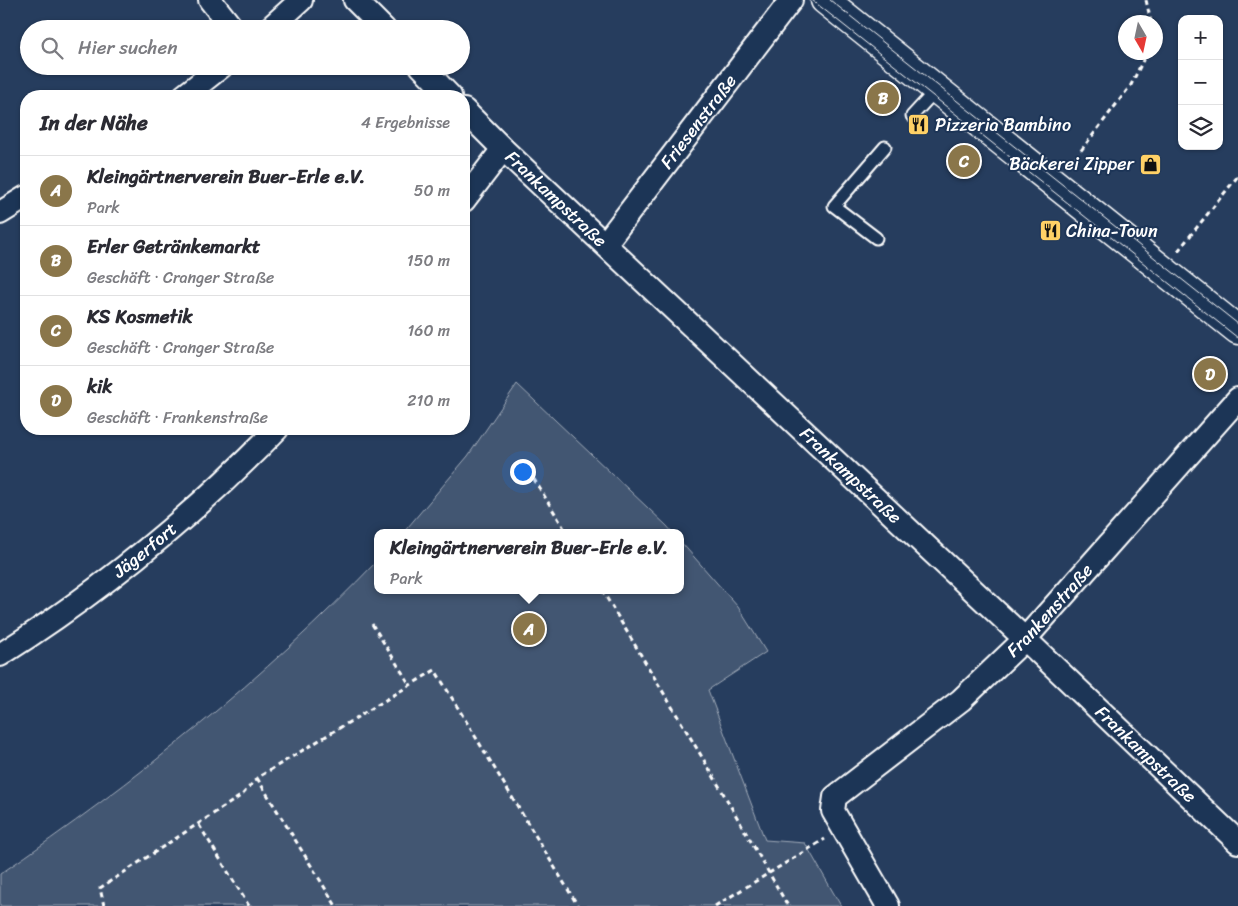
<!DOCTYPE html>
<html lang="de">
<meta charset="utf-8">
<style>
body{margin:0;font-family:Sriracha,sans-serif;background:#f7f7f7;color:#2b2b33}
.controls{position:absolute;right:15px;top:15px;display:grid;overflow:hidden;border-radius:10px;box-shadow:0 1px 4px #0004}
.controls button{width:45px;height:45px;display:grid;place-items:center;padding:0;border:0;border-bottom:1px solid #e1e1e2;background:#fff;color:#2b2b33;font:25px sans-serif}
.compass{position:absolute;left:1118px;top:15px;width:45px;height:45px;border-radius:50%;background:#fff;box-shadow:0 1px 4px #0004;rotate:171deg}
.you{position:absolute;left:522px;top:471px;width:18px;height:18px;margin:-12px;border:4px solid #fff;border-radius:50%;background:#1a73e8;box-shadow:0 0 0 8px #1a73e833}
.badge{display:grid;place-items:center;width:32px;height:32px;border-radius:50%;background:#8a764a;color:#fff;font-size:16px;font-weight:700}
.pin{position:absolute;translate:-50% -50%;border:2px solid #fff;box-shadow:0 1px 5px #0006}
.popup{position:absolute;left:374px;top:529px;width:310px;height:65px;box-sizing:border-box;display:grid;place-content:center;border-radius:10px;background:#fff;filter:drop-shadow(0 1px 4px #0005);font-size:16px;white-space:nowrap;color:#7c7c81}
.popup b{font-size:19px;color:#2b2b33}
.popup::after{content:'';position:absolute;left:50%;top:100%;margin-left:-10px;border:10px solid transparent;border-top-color:#fff}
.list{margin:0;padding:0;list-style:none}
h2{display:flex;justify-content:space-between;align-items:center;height:65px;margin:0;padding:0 20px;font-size:21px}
h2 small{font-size:16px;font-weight:400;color:#7c7c81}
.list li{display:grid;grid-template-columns:32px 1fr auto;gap:15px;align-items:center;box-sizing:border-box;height:70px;padding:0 20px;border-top:1px solid #e1e1e2}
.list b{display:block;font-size:19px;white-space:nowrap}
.list p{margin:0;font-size:16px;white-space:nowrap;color:#7c7c81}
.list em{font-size:16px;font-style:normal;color:#7c7c81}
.icon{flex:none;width:28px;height:28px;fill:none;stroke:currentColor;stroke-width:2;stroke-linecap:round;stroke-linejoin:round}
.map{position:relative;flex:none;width:1238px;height:906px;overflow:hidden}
.search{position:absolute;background:#fff;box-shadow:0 1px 4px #0004;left:20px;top:20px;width:450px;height:55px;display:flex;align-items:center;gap:12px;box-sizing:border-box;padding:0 18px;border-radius:28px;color:#7c7c81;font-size:19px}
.panel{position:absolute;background:#fff;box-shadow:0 1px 4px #0004;left:20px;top:90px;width:450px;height:345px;border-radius:20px}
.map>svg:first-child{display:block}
.green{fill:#425672;stroke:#a0aab8}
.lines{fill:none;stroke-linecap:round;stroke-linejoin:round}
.lane-casing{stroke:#fff;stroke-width:15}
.street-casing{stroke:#fff;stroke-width:26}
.secondary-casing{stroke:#fff;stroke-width:31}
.path{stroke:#fff;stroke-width:3;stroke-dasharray:5 4;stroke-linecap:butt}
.lane{stroke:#1d3557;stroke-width:11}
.street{stroke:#1d3557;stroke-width:22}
.secondary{stroke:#1d3557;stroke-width:28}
.tram{stroke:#fff;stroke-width:1}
.labels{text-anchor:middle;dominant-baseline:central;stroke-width:4;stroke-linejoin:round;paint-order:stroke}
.street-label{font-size:18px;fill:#fff;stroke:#1d3557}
.poi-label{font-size:18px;fill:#fff;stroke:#1d3557;text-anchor:start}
</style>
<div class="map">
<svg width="1238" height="906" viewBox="0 0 1238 906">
<rect width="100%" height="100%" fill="#263d5e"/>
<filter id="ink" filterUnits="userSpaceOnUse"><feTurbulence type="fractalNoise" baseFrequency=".02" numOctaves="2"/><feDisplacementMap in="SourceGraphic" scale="10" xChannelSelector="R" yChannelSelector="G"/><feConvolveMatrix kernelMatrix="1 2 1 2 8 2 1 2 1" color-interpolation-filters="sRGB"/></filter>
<g filter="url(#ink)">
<g class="green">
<path d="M517,384L667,526L673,533H403L468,456Z"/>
<path d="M680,541L738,607L766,652L708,690L765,840L805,843L841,906H0V874C135,782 265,678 378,560V590H680Z"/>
</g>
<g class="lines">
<defs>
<g id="lane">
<path d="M912,116L936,90"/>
<path d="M876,238L834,206L885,147"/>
</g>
<g id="street">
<path d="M210,0L233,29"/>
<path d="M355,0L384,29"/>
<path d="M269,29L301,0"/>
<path d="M421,66L450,96"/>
<path d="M184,96L222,66"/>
<path id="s1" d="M464,110L503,149L1025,639L1238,842"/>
<path d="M464,200L503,149"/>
<path d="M0,213L26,197"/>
<path id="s2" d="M605,244L791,0"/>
<path id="s3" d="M0,655C101,591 194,515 277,429"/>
<path id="s4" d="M888,906L833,811L835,797L961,700L1025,639L1238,399"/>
</g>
<path id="secondary" d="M825,0L1238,330"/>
</defs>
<use href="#lane" class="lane-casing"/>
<use href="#street" class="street-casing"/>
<use href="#secondary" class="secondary-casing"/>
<g class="path">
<path d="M1146,0L1151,22"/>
<path d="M1070,165L1131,85L1147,52"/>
<path d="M1178,251L1238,176"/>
<path d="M529,471L567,533"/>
<path d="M602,590L711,772L788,906"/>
<path d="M372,624L410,685"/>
<path d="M257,778L336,906"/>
<path d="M199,825L249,906"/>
<path d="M104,906L100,888L242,795L257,778L435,670L578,906"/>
<path d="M715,906L825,839"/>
</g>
<use href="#lane" class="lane"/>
<use href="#street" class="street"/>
<use href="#secondary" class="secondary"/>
<g class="tram">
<path d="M812,0L1238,338"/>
<path d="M830,0L1238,324"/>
</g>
</g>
</g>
<defs>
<symbol id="restaurant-square" viewBox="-11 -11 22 22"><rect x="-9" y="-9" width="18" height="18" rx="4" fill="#ffd166" stroke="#1d3557"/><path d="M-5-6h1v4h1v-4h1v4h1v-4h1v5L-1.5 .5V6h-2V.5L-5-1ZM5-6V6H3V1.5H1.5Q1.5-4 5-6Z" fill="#111"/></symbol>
<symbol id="shop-square" viewBox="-11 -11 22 22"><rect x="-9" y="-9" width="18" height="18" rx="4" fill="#ffd166" stroke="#1d3557"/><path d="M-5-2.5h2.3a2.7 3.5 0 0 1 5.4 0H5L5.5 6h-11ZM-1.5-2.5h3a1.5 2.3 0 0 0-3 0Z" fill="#111"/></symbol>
</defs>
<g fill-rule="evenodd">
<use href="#restaurant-square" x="906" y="112" width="25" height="25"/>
<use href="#shop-square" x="1138" y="152" width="25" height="25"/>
<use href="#restaurant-square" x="1038" y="218" width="25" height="25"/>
</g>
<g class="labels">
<g class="street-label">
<text stroke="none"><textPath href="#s2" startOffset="154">Friesenstraße</textPath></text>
<text stroke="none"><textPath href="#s1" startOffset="128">Frankampstraße</textPath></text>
<text stroke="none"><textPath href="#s1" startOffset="532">Frankampstraße</textPath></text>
<text stroke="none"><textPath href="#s3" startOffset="179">Jägerfort</textPath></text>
<text stroke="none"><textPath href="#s4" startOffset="409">Frankenstraße</textPath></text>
<text stroke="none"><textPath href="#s1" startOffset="938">Frankampstraße</textPath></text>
</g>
<g class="poi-label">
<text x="935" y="125">Pizzeria Bambino</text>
<text x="1134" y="164" text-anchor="end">Bäckerei Zipper</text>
<text x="1066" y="231">China-Town</text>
</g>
</g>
</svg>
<div class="controls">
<button>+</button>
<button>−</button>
<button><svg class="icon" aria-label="layers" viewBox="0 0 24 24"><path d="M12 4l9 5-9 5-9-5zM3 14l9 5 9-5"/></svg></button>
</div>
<svg class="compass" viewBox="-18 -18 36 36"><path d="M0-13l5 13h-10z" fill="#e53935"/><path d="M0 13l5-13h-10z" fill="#7c7c81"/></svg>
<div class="you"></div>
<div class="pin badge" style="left:529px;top:629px">A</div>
<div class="popup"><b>Kleingärtnerverein Buer-Erle e.V.</b>Park</div>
<div class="pin badge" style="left:883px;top:98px">B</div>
<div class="pin badge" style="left:964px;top:161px">C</div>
<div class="pin badge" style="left:1210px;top:374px">D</div>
<div class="search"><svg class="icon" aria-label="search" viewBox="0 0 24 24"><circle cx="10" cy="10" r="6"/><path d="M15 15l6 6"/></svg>Hier suchen</div>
<section class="panel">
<h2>In der Nähe<small>4 Ergebnisse</small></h2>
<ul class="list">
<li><span class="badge">A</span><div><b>Kleingärtnerverein Buer-Erle e.V.</b><p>Park</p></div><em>50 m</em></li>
<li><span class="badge">B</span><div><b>Erler Getränkemarkt</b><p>Geschäft · Cranger Straße</p></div><em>150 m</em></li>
<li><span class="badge">C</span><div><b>KS Kosmetik</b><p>Geschäft · Cranger Straße</p></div><em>160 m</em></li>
<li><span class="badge">D</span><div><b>kik</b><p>Geschäft · Frankenstraße</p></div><em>210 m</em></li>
</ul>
</section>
</div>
